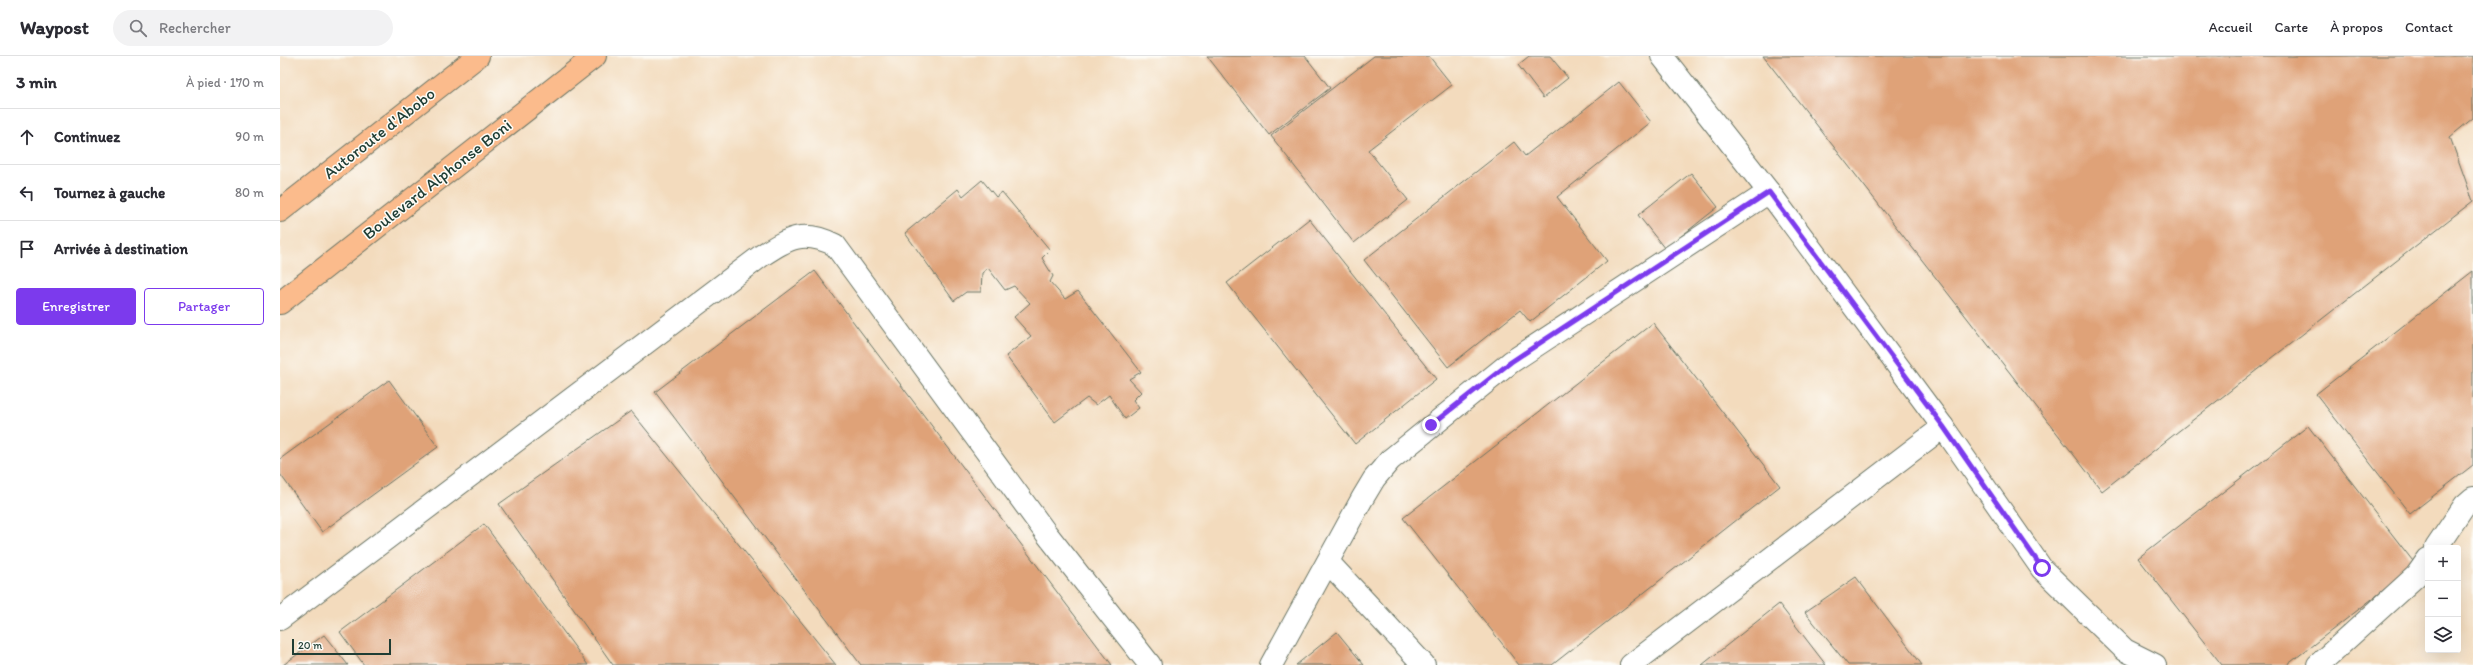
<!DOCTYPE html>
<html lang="fr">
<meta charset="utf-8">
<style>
body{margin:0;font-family:Itim,sans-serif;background:#f2f2f3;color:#2b2b33}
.controls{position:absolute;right:12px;bottom:12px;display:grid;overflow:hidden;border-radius:4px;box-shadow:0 4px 16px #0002}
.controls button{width:36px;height:36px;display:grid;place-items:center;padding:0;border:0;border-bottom:1px solid #e1e1e2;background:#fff;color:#2b2b33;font:20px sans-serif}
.scale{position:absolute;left:12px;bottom:10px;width:99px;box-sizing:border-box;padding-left:4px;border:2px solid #1f3d34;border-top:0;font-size:11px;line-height:14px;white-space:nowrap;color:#1f3d34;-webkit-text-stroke:3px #fdfcf7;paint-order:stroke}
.stop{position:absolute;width:12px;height:12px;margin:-9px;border:3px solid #7c3aed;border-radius:50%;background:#fff}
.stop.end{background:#7c3aed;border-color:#fff;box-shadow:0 1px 4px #0008}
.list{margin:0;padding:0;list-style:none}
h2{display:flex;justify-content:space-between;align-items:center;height:52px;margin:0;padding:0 16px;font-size:17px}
h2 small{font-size:13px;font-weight:400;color:#7c7c81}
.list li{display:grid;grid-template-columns:26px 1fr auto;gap:12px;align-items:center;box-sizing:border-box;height:56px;padding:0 16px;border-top:1px solid #e1e1e2}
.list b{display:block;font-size:15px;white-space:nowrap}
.list em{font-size:13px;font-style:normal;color:#7c7c81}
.actions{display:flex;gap:8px;padding:12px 16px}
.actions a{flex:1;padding:9px 0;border:1px solid #7c3aed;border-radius:4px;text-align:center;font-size:14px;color:#7c3aed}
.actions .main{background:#7c3aed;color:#fff}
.icon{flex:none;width:22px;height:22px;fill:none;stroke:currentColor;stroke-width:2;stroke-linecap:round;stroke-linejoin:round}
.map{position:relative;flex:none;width:2193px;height:609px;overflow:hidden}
header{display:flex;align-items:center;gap:24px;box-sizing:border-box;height:56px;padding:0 20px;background:#fff;border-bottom:1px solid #e1e1e2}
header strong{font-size:19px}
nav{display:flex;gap:22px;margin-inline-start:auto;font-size:14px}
.search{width:280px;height:36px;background:#f2f2f3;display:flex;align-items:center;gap:10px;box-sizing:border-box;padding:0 14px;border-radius:22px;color:#7c7c81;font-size:15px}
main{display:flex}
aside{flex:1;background:#fff}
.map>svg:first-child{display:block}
.building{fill:#dfa278}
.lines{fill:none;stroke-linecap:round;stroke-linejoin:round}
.minor-casing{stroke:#697464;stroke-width:24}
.major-casing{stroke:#697464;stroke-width:24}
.minor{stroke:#fff;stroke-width:22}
.major{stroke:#fbbb8c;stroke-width:22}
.route{stroke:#7c3aed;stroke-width:5}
.labels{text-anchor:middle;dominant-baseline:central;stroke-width:3;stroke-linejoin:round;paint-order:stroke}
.street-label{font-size:17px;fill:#1f3d34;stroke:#fdfcf7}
</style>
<header>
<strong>Waypost</strong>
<div class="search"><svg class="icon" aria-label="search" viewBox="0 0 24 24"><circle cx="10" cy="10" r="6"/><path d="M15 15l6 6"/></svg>Rechercher</div>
<nav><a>Accueil</a><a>Carte</a><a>À propos</a><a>Contact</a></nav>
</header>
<main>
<aside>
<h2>3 min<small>À pied · 170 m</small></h2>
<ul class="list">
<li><svg class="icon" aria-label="ahead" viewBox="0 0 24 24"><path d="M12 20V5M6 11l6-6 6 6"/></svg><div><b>Continuez</b></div><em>90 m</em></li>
<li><svg class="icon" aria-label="left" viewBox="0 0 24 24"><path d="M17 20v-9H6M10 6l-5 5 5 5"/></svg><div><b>Tournez à gauche</b></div><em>80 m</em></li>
<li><svg class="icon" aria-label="arrive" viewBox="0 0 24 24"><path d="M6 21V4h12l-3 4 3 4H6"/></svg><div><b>Arrivée à destination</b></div></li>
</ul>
<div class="actions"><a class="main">Enregistrer</a><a>Partager</a></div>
</aside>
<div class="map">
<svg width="2193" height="609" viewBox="0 0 2193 609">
<rect width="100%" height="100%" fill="#fdfcf7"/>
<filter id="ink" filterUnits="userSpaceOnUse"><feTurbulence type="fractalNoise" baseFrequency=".025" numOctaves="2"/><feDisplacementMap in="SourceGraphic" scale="8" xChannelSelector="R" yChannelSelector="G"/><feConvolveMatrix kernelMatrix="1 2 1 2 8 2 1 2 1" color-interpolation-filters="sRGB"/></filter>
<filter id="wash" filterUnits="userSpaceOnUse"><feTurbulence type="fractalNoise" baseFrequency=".012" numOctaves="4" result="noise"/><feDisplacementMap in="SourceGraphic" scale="16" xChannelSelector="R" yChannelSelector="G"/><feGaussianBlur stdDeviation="0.9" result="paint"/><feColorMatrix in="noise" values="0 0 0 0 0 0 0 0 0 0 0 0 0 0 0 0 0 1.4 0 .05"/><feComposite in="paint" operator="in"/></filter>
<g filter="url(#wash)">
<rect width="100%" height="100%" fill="#f3dbbd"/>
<g id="blocks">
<g class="building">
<path d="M927,0H1025L1050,32L989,79Z"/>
<path d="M1094,0H1149L1172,29L1088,94L1128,144L1074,187L991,80Z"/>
<path d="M1249,0H1270L1288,22L1263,42L1238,9Z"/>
<path d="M1483,0H2193V62L2170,81L2193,145L1822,435Z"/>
<path d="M1339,26L1371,66L1277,141L1327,205L1250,266L1240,254L1168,311L1084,204L1234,86L1245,100Z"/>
<path d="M1411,117L1438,151L1385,193L1358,159Z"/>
<path d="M702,124L716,141L722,136L770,194L762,202L773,220L770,226L785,243L798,235L861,316L849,323L861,336L853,344L859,352L845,363L829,339L816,349L807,342L775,366L726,300L751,280L734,261L750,247L734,230L725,234L708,212L702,217L701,236H686L674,245L625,177L678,133L683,140Z"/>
<path d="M1029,163L1156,323L1075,388L947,227Z"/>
<path d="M535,215L832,609H581L375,336Z"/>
<path d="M2193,215V409L2130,458L2036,338Z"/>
<path d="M1373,267L1500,430L1272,609H1239L1123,462Z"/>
<path d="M109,324L158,391L42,476L0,418V403Z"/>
<path d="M351,355L556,609H333L219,448Z"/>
<path d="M2028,370L2136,509L2007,609H1942L1858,502Z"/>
<path d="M204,468L308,609H84L60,576Z"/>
<path d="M1576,521L1642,609H1568L1525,556Z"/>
<path d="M1499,548L1546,609H1422Z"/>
<path d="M1057,576L1084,609H1016Z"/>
<path d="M44,579L68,609H3Z"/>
</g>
</g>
</g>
<g filter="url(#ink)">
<use href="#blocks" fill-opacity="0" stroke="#697464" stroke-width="1"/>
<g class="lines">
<defs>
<g id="minor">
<path d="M1382,0L1489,136L1663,371L1762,513L1845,594L1875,609"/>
<path d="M2156,492L2185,449L2193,442"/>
<path d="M1048,506L1144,609"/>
<path d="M0,563L481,200C509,182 523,173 555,189L766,477L870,609"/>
<path d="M991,609L1082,443L1094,423L1110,404L1231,306L1489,136"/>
<path d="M1351,609L1663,371"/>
<path d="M2038,609L2136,520L2148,503"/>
</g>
<g id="major">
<path d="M0,155L198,0"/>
<path d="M0,247L315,0"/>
</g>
</defs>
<use href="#minor" class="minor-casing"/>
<use href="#major" class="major-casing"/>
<use href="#minor" class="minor"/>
<use href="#major" class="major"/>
</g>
</g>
<g class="lines" filter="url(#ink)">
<path class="route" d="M1151,369L1231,306L1489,136L1663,370L1762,512"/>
</g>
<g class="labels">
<g class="street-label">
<text transform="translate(99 77) rotate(-38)">Autoroute d'Abobo</text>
<text transform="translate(157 123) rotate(-38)">Boulevard Alphonse Boni</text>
</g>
</g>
</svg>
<div class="controls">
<button>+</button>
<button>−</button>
<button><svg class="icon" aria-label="layers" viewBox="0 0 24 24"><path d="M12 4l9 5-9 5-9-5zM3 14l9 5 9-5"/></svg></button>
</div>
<div class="scale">20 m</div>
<div class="stop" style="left:1762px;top:512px"></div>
<div class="stop end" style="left:1151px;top:369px"></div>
</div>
</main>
